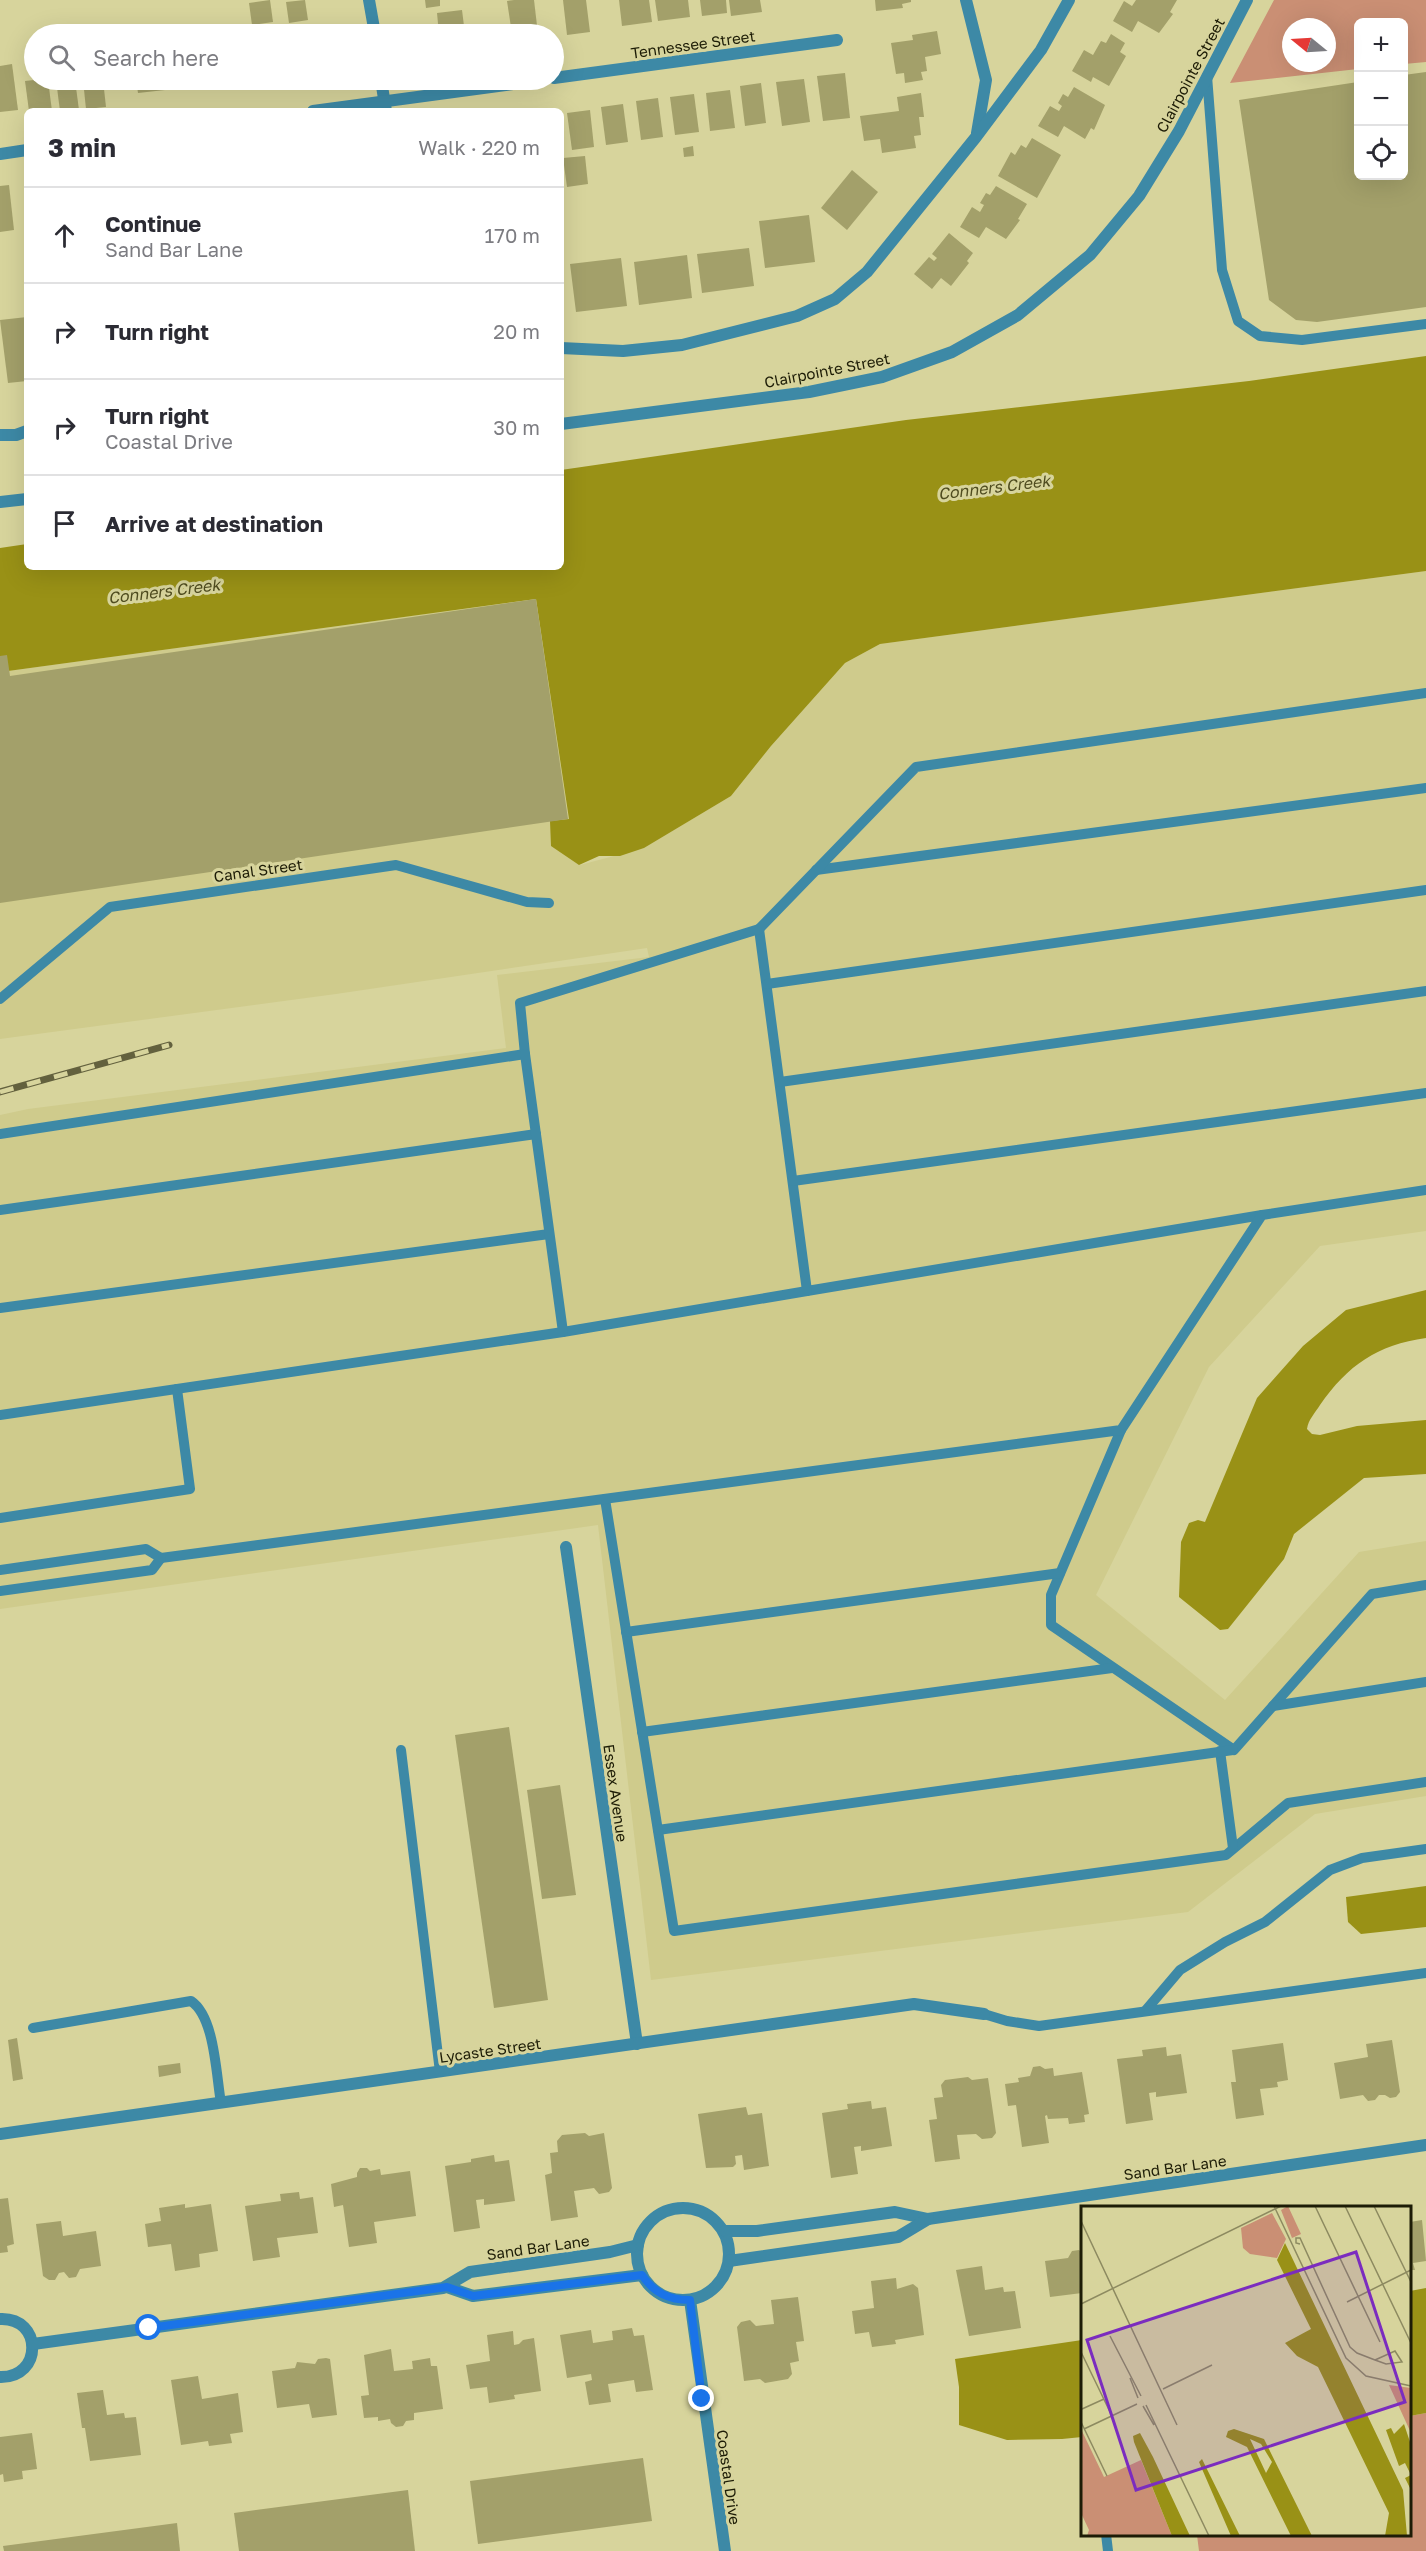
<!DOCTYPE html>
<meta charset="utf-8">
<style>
body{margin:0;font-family:"Golos Text",sans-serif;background:#f7f7f7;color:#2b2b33}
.controls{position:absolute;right:18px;top:18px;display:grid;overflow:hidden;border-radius:9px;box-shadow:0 6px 24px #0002}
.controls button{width:54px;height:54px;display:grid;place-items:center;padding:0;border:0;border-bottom:2px solid #e1e1e2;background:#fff;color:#2b2b33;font:30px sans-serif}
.compass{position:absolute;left:1282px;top:18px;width:54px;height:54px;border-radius:50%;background:#fff;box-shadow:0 6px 24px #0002;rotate:288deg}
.stop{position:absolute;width:18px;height:18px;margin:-14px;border:4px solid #1a73e8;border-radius:50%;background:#fff}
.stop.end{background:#1a73e8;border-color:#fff;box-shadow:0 2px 6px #0008}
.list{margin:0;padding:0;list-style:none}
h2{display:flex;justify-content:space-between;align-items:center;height:78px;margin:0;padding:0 24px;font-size:26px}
h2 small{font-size:20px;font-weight:400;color:#7c7c81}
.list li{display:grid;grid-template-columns:39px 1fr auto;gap:18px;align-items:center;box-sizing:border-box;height:96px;padding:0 24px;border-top:2px solid #e1e1e2}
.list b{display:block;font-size:22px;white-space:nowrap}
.list p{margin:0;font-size:20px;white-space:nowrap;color:#7c7c81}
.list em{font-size:20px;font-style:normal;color:#7c7c81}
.icon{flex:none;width:33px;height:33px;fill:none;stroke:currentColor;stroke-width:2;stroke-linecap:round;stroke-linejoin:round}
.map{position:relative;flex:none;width:1426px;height:2551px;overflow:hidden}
.search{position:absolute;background:#fff;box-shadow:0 6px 24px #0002;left:24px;top:24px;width:540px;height:66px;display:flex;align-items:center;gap:15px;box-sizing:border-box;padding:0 21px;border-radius:33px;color:#7c7c81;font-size:22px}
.panel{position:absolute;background:#fff;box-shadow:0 6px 24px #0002;left:24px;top:108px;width:540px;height:462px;border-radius:9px}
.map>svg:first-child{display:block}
.built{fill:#cfcb8c}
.green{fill:#ca8f74;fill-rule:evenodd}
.water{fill:#999116}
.building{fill:#a3a06a}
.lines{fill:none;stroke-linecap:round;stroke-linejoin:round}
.service{stroke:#3d89a6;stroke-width:10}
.minor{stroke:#3d89a6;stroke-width:12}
.rail-casing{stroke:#63613e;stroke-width:7}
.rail{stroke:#d7d49c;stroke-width:4.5;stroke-dasharray:14;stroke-linecap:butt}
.route{stroke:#1a73e8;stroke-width:8}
.labels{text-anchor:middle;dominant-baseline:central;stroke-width:6;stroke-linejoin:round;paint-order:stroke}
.street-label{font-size:15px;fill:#1d1c06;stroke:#d7d49c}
.water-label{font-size:16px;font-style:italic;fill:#4f4c1f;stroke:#d7d49c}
.inset-road{fill:none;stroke:#8d8a60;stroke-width:1.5}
.view{fill:#7b2cbf;fill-opacity:0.15;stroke:#7b2cbf;stroke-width:3}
.inset-edge{fill:none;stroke:#1d1c06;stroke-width:3}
</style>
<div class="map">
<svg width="1426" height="2551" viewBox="0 0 1426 2551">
<rect width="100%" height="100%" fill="#d7d49c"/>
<path class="built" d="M1426,571V1231L1320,1246L1209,1367L1096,1595L1225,1700L1359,1552L1426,1541V1796L1315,1814L1188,1912L651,1980L598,1525L0,1609V1115L28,1109L506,1048L497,975L649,957L647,948L336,994L0,1039V660L8,671L536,599L569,819L551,845L580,865L644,848L731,796L771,746L845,663L880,644Z"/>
<g class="green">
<path d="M1274,0H1426V62L1404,64V22H1358V69L1230,83ZM1291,27H1327V63H1291Z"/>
<path d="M1426,2413V2551H1199L1197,2535L1410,2534V2416Z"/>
</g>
<g class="water">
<path d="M1426,356V571L880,644L845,663L771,746L731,796L644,848L620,856H599L579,865L551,846L550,821L569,819L536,599L8,671L0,660V548L27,544V567H561V470L906,420L1249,381Z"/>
<path d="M1426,1290V1338C1377,1345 1348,1365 1320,1405C1315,1413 1308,1420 1307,1429L1312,1434L1320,1435L1357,1426L1426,1420V1474L1364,1478L1294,1534L1284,1559L1228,1629L1220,1630L1179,1597L1181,1542L1189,1523L1198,1520L1205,1522L1257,1398L1303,1346L1346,1310Z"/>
<path d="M1426,1886V1927L1361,1934L1348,1922L1346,1897Z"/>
<path d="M1426,2288V2413L1410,2416V2291Z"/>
<path d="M1082,2340V2437L1062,2439L1007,2440L959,2425V2387L955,2359Z"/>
</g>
<g class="building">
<path d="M270,0L273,22L252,25L249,3Z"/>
<path d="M305,0L308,20L289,23L286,2Z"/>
<path d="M425,0H440V6L426,8Z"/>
<path d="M514,0H534L538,34H512L507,1Z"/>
<path d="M563,0H586L590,32L567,35Z"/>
<path d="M619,0H649L652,22L622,26Z"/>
<path d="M655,0H688L690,17L658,21Z"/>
<path d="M700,0H726L727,13L702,16Z"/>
<path d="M729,0H760L762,12L731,16Z"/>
<path d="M875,0H911V2L902,4L903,8L876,11Z"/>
<path d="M1136,0H1177L1170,12L1173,14L1159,33L1138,21L1132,32L1113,21L1124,1L1132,6Z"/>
<path d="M462,10L465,34H439L437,13Z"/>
<path d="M937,31L941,54L925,57L927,71L921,72L923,80L905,83L904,73L896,74L891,43L913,40L912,35Z"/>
<path d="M1111,34L1125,43L1120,52L1126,56L1109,86L1093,77L1091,82L1072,71L1084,50L1093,55L1101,41L1106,43Z"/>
<path d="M12,64L18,110L0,112V66Z"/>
<path d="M1426,72V307L1317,322L1296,320L1269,300L1239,100L1358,82V176H1404V75Z"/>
<path d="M845,73L850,118L823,121L817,76Z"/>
<path d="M804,79L810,122L782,126L776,82Z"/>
<path d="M34,80H48L52,111H29L25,81Z"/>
<path d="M56,80H75L79,110L60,111Z"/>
<path d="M83,80H103L106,107L86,109Z"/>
<path d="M136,80H164L165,90L138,93Z"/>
<path d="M177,80H204L205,84L178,87Z"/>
<path d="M761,83L766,123L745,126L740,86Z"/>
<path d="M1074,87L1105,105L1094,130L1091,128L1085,139L1064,126L1058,137L1038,126L1050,106L1059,111L1062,106L1058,103L1063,94L1068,97Z"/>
<path d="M730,90L735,128L710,131L706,93Z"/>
<path d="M921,93L924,117H919L921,135L914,136L916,148L882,153L880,139L864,141L860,116L899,111L897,97Z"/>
<path d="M694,94L699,132L675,135L670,97Z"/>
<path d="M658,98L663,137L641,140L636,101Z"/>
<path d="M623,104L628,142L606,145L601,107Z"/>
<path d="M590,110L594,147L572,150L567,113Z"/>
<path d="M1032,138L1061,155L1037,198L998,176L1011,152L1015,155L1021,145L1026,148Z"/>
<path d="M693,146L694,156L684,157L683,148Z"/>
<path d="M585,156L588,184L567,187L563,158Z"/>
<path d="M852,170L878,192L847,230L821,208Z"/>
<path d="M9,185L14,230L0,232V186Z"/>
<path d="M996,186L1027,204L1018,219L1020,220L1006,239L986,227L979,238L960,227L972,207L980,212L984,205L980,203L986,193L990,195Z"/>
<path d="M809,215L815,262L765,268L759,221Z"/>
<path d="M949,233L973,253L967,261L969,263L951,286L941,278L932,289L914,274L929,257L934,261L937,258L932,254Z"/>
<path d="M749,248L754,286L702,293L697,254Z"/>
<path d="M687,255L692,298L639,305L634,262Z"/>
<path d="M621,258L627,306L576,312L570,264Z"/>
<path d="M27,317V381L8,383L0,320Z"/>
<path d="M536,599L568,819L0,903V656L7,655L10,676Z"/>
<path d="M509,1727L548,2000L494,2008L455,1735Z"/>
<path d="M560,1785L576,1895L542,1899L527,1790Z"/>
<path d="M17,2038L23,2079L13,2081L8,2040Z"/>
<path d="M1392,2040L1400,2092L1396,2097L1390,2098L1385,2095H1379L1375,2100L1368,2101L1363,2095L1340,2099L1334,2063L1368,2057L1366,2044Z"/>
<path d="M1283,2043L1288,2080L1277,2082L1278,2087L1260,2089L1264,2115L1236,2119L1231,2082H1236L1232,2050Z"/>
<path d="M1166,2047L1167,2056L1181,2054L1187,2093L1156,2097V2092L1149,2093L1153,2120L1126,2124L1117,2059L1143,2056L1142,2050Z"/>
<path d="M180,2063L181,2073L159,2077L158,2066Z"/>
<path d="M1040,2066L1045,2069L1053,2068L1054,2076L1082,2072L1089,2114L1084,2115L1085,2122L1069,2124L1068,2118L1048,2119L1047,2115L1045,2116L1049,2143L1022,2147L1016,2105L1008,2106L1005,2084L1019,2082L1018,2078L1030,2076L1033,2067Z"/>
<path d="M968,2077L972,2080L988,2078L996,2133L992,2138L982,2139L976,2134L957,2135L960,2159L935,2162L929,2120L937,2119L934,2098L943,2097L941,2085L945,2080Z"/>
<path d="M871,2101L872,2109L886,2107L892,2146L861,2151V2146L854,2147L858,2174L831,2178L822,2113L848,2109L847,2104Z"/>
<path d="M746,2107L748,2115L762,2113L769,2166L744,2170L742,2155L735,2156L736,2164L733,2167L706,2168L698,2114Z"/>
<path d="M585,2133L589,2136L604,2133L612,2188L609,2192L599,2194L594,2188L574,2191L578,2217L551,2221L545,2175L552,2173L550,2153L558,2152L557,2141L562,2135Z"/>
<path d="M494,2155L495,2162L509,2160L515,2201L484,2205V2199L476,2200L480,2228L454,2232L445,2166L471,2162V2159Z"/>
<path d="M360,2168H367L370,2171L380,2169L381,2175L410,2171L416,2216L374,2222L377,2243L349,2247L343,2205L334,2207L331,2184L357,2177V2173Z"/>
<path d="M299,2192L300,2199L313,2197L318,2233L277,2238L280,2257L253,2261L245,2206L281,2201L280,2194Z"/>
<path d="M8,2198L14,2244L7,2246L8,2252L0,2253V2199Z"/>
<path d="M185,2204V2208L211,2204L218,2251L199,2254L200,2267L175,2271L171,2244L148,2247L145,2224L161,2221L159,2208Z"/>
<path d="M1422,2220L1426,2261L1413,2263L1415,2270H1410V2222Z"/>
<path d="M61,2221L63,2236L96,2231L101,2266L80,2269L76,2277L69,2278L64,2272L59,2273L55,2280H49L43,2276L36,2224Z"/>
<path d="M1079,2250L1082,2253V2293L1050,2297L1045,2261L1068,2258L1072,2251Z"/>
<path d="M982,2266L985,2290L1003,2287L1004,2292L1015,2291L1021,2328L969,2336L956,2270Z"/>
<path d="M896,2278L897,2289L913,2284L918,2288L924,2335L895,2340L896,2344L872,2347L869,2332L855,2334L852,2311L874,2308L871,2281Z"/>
<path d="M798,2297L804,2341L796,2342L799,2361L790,2363L792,2374L788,2379L765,2383L760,2379L744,2381L737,2327L741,2322L750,2320L756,2326L774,2324L771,2300Z"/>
<path d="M632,2328L634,2336L644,2335L653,2390L636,2392L634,2380L608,2384L611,2402L589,2405L585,2382L592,2380L591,2374L567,2378L560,2335L591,2330L593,2343L613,2340L612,2331Z"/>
<path d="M513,2331L514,2345L519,2344L523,2340L534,2338L541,2391L514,2395L515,2399L489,2403L487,2387L470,2389L466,2365L490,2361L487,2335Z"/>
<path d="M391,2349L394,2371L413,2369L412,2361L430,2358L431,2366H437L443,2409L414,2413V2420L406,2421L403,2426L396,2427L391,2423L390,2419L378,2421V2417L364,2418L361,2396L369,2395L364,2355Z"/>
<path d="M326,2358L330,2359L337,2415L312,2418L309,2404L277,2408L272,2371L295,2368L297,2362L315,2364L318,2359Z"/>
<path d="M198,2376L202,2399L238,2393L243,2432L230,2434L232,2443L209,2446L208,2441L181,2445L171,2380Z"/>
<path d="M103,2390L107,2415L124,2413L125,2418L136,2417L141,2455L90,2461L85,2428H82L77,2393Z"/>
<path d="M32,2433L37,2469L22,2471L23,2479L4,2482L3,2474L0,2475V2437Z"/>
<path d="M643,2458L652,2521L478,2544L470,2481Z"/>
<path d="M408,2490L415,2551H239L234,2513Z"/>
<path d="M177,2523L180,2551H4L3,2546Z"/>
</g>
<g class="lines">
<g class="service">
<path d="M1207,76L1222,270L1238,321L1260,336L1302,340L1426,324"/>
<path d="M816,870L1426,788"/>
<path d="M759,929L807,1291L1262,1215"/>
<path d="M767,984L1426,890"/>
<path d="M0,999L110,907L396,865L527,902L549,903"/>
<path d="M780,1082L1426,991"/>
<path d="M0,1134L525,1054L520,1003L759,929L916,767L1426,693"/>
<path d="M793,1181L1426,1093"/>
<path d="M0,1210L536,1134"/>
<path d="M0,1308L549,1234"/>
<path d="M563,1332L807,1291"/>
<path d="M0,1415L563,1332L525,1054"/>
<path d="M1121,1430L1051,1595V1625L1234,1750L1372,1594L1426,1585"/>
<path d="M605,1499L674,1931L1226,1855L1288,1803L1426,1782"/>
<path d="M0,1518L190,1489L177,1389"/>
<path d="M161,1558L1121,1430L1262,1215L1426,1190"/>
<path d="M0,1570L146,1549L161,1558L152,1570L0,1591"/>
<path d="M626,1632L1060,1573"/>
<path d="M1273,1706L1426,1682"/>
<path d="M642,1732L1112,1668"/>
<path d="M401,1750L440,2072"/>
<path d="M1220,1751L1233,1848"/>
<path d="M658,1830L1233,1750"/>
<path d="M1146,2010L1180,1970L1225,1942L1265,1922L1330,1870L1362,1858L1426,1849"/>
<path d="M984,2014L1007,2021L1039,2026L1426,1973"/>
<path d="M33,2028L191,2001C215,2017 216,2075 221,2103"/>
<path d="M1106,2534L1108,2551"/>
</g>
<g class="minor">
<path d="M369,0L375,34"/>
<path d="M966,0L986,80L977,133"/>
<path d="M554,78L837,40"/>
<path d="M381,80L386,111"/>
<path d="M313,111L543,80"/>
<path d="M0,154L27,150"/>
<path d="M561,348L623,351L682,345L797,316L835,299L867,272L976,137L1041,50L1069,0"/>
<path d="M561,424L809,392L882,377L952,352L1018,315L1090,255L1139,196L1179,131L1247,0"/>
<path d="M0,435H16L27,431"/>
<path d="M0,502L27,499"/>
<path d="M566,1547L637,2044"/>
<path d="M0,2134L914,2004L984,2014"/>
<circle cx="683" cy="2254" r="46"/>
<path d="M725,2231H757L895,2212L928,2219L1426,2145"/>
<path d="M729,2261L898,2237L928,2219"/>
<path d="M447,2287L473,2296L642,2275"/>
<path d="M690,2300L725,2551"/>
<path d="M0,2319C43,2317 43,2378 0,2377"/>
<path d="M33,2344L443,2288L470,2272L610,2252L638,2245"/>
</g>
<defs>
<path id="rail" d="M0,1092L169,1045"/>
</defs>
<use href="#rail" class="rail-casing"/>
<use href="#rail" class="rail"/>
</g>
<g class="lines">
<path class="route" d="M149,2328L447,2287L473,2296L642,2275C654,2293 669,2300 690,2300L702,2399"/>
</g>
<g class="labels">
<g class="street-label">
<text transform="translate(693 44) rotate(-8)">Tennessee Street</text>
<text transform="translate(1190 75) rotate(-62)">Clairpointe Street</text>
<text transform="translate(827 370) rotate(-11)">Clairpointe Street</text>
<text transform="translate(258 870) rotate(-8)">Canal Street</text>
<text transform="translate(616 1793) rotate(82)">Essex Avenue</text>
<text transform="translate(490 2050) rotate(-8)">Lycaste Street</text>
<text transform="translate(1175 2167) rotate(-8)">Sand Bar Lane</text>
<text transform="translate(538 2247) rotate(-8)">Sand Bar Lane</text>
<text transform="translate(729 2477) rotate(82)">Coastal Drive</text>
</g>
<g class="water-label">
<text transform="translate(994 487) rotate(-7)">Conners Creek</text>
<text transform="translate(164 591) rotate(-7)">Conners Creek</text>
</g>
</g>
<g transform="translate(1081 2206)">
<rect width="330" height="330" fill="#d7d49c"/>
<path d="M207,0L220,28L211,32L200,4ZM191,7L205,33L196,52L169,48L162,42L160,22ZM308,179L330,182V227ZM0,223L23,271L60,254L91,330H6L8,324L0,307Z" fill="#ca8f74"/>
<path d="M204,37L322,284L326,330H304L308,307L237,161L216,150L204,137L230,123L196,54ZM323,218L330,239V284L324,272L330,269L324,257L318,260L305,224L310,222L313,228ZM153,223L183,233L231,330H210L166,241L145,231L147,225ZM169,233L180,238L191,256L185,267ZM59,227L72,251L109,330H91L53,236L52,230ZM121,253L159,330H150L118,256Z" fill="#999116" fill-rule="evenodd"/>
<path class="inset-road" d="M193,0L265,152L285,170L330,180M234,0L299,136M264,0L330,137M293,0L330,76M0,15L96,219M219,38L215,37V32H219L269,141L276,147L294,154L305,158L321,156L314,145L294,154M266,96L330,64M0,98L200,0M29,130L60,190M0,146L31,210M49,172L57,192M82,183L131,159M65,199L128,330M62,200L73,219M1,203L23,193M0,216L26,270M3,223L56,198"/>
<path class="view" d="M275,46L324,196L55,284L6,134Z"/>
<rect width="330" height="330" class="inset-edge"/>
</g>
</svg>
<div class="controls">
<button>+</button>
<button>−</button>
<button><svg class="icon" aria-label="locate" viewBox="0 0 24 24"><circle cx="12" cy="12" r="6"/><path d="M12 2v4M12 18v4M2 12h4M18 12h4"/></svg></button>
</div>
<svg class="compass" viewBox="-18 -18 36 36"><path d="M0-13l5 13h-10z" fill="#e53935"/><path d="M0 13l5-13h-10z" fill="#7c7c81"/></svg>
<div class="stop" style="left:149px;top:2328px"></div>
<div class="stop end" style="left:702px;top:2399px"></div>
<div class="search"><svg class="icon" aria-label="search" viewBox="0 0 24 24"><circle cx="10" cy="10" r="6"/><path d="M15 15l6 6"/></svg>Search here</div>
<section class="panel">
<h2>3 min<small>Walk · 220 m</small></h2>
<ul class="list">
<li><svg class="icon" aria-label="ahead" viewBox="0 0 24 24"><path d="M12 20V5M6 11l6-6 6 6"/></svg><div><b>Continue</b><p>Sand Bar Lane</p></div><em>170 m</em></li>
<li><svg class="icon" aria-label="right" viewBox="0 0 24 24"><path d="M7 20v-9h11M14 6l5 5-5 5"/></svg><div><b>Turn right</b></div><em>20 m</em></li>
<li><svg class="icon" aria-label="right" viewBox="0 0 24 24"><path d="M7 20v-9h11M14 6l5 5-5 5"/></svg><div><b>Turn right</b><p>Coastal Drive</p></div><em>30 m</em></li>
<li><svg class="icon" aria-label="arrive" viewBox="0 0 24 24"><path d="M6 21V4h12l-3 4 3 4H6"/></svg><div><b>Arrive at destination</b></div></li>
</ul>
</section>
</div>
